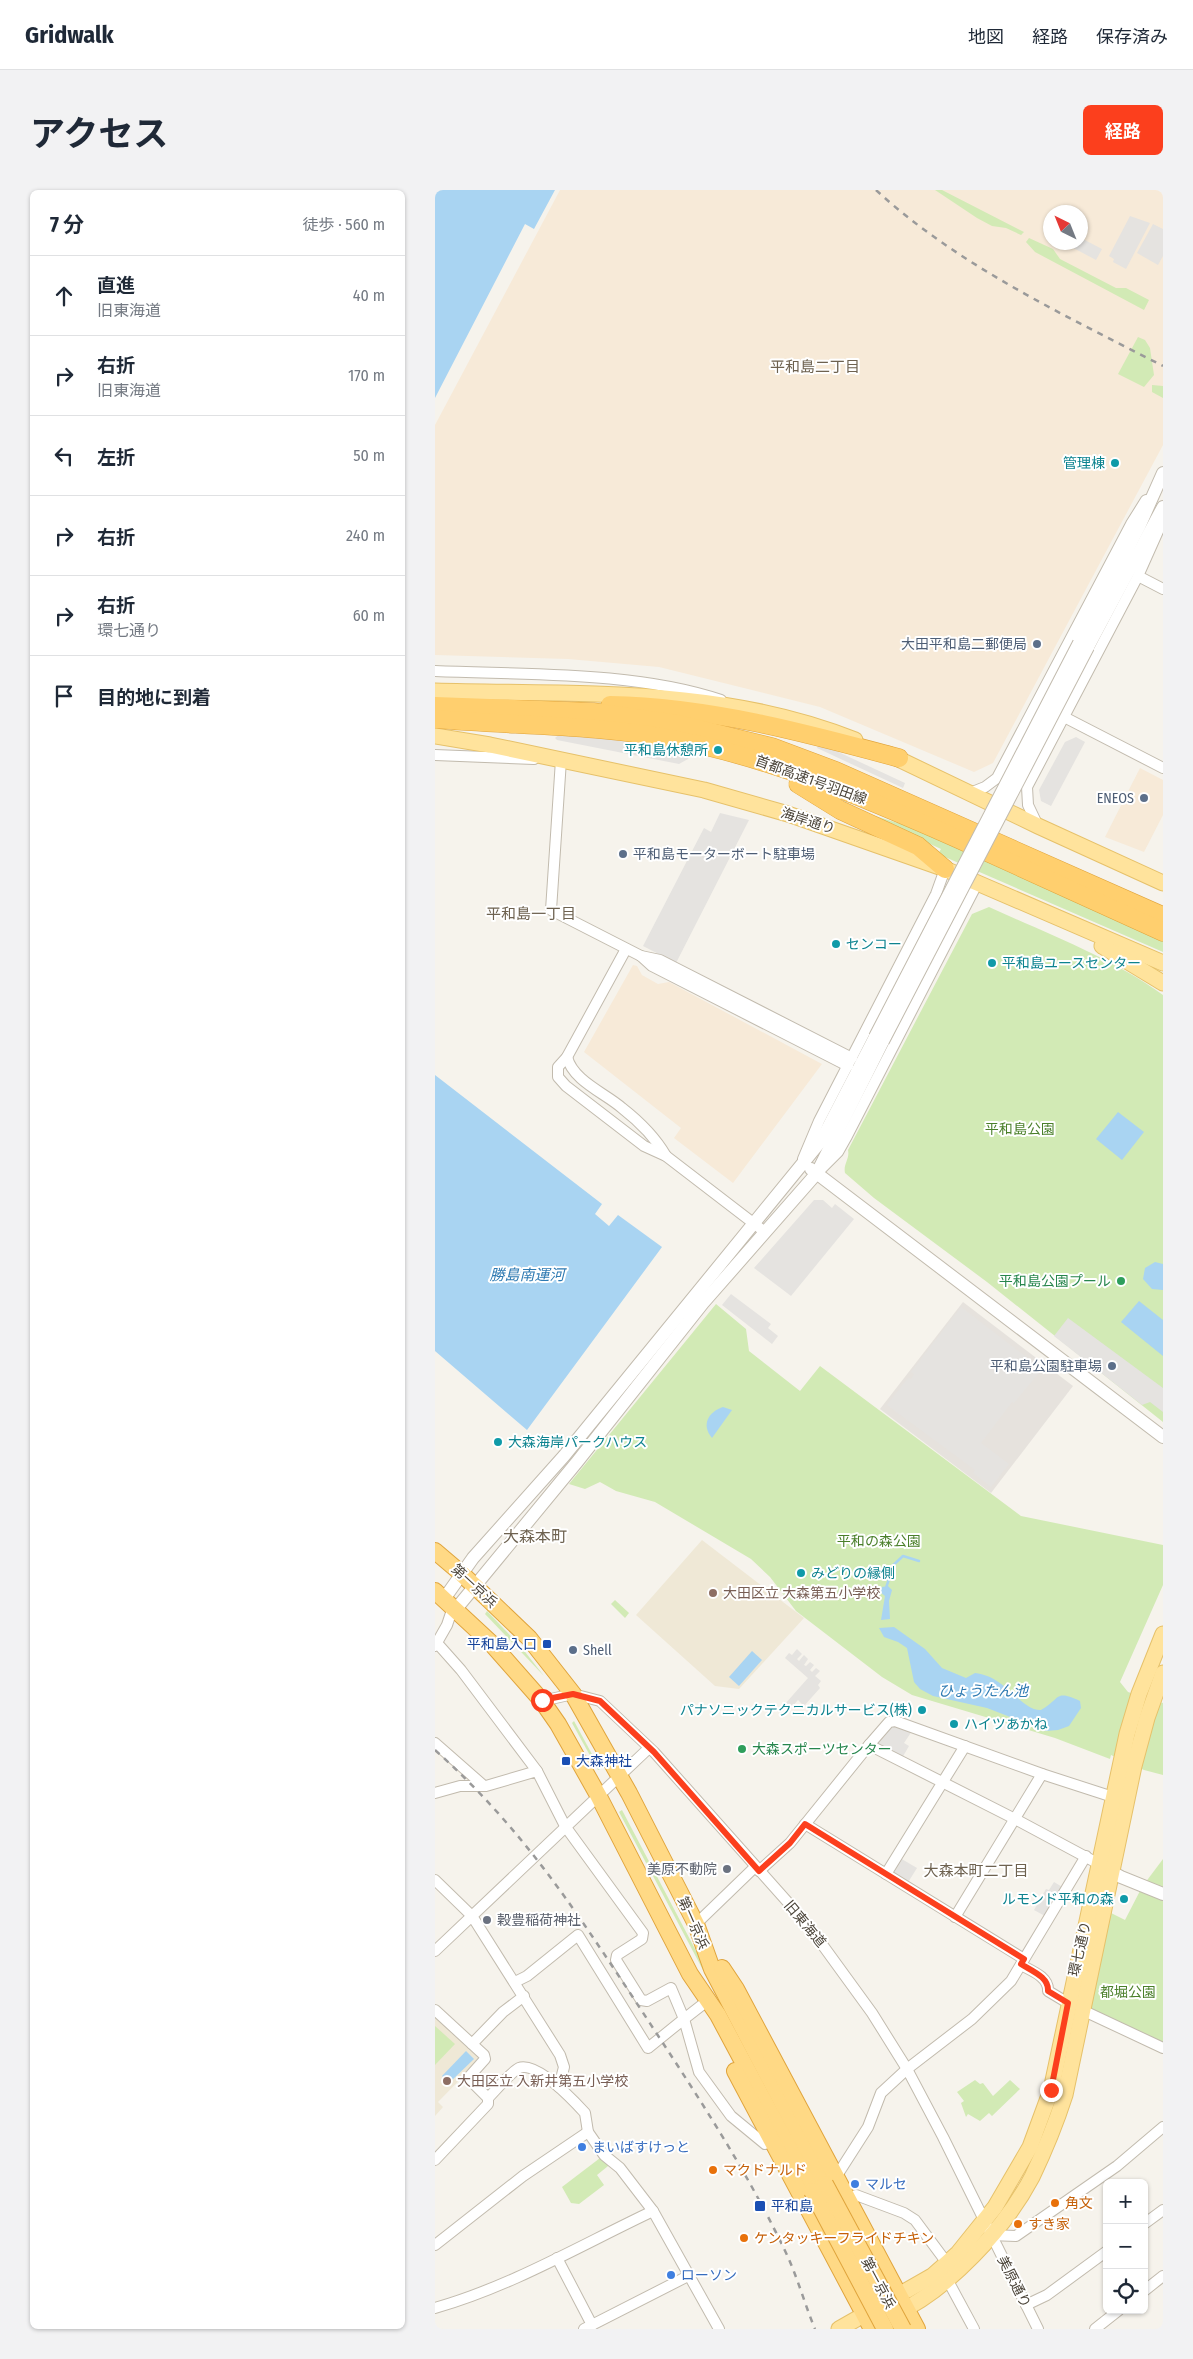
<!DOCTYPE html>
<html lang="ja">
<meta charset="utf-8">
<style>
body{margin:0;font-family:"Fira Sans Condensed","Noto Sans JP",sans-serif;background:#f2f2f3;color:#1f2937}
.controls{position:absolute;right:15px;bottom:15px;display:grid;overflow:hidden;border-radius:8px;box-shadow:0 1px 4px #0004}
.controls button{width:45px;height:45px;display:grid;place-items:center;padding:0;border:0;border-bottom:1px solid #e0e1e3;background:#fff;color:#1f2937;font:25px sans-serif}
.compass{position:absolute;left:608px;top:15px;width:45px;height:45px;border-radius:50%;background:#fff;box-shadow:0 1px 4px #0004;rotate:317deg}
.stop{position:absolute;width:15px;height:15px;margin:-11px;border:4px solid #fc3f1d;border-radius:50%;background:#fff}
.stop.end{background:#fc3f1d;border-color:#fff;box-shadow:0 1px 5px #0008}
.list{margin:0;padding:0;list-style:none}
h2{display:flex;justify-content:space-between;align-items:center;height:65px;margin:0;padding:0 20px;font-size:21px}
h2 small{font-size:16px;font-weight:400;color:#747a83}
.list li{display:grid;grid-template-columns:32px 1fr auto;gap:15px;align-items:center;box-sizing:border-box;height:80px;padding:0 20px;border-top:1px solid #e0e1e3}
.list b{display:block;font-size:19px;white-space:nowrap}
.list p{margin:0;font-size:16px;white-space:nowrap;color:#747a83}
.list em{font-size:16px;font-style:normal;color:#747a83}
.icon{flex:none;width:28px;height:28px;fill:none;stroke:currentColor;stroke-width:2;stroke-linecap:round;stroke-linejoin:round}
.map{position:relative;flex:none;width:728px;height:2139px;overflow:hidden;border-radius:8px}
header{display:flex;align-items:center;gap:30px;box-sizing:border-box;height:70px;padding:0 25px;background:#fff;border-bottom:1px solid #e0e1e3}
header strong{font-size:24px}
nav{display:flex;gap:28px;margin-inline-start:auto;font-size:18px}
.intro{display:flex;align-items:center;justify-content:space-between;box-sizing:border-box;height:120px;padding:0 30px}
h1{margin:0;font-size:35px}
.button{padding:12px 22px;border-radius:8px;background:#fc3f1d;color:#fff;font-size:18px;font-weight:700}
main{display:flex;gap:30px;padding:0 30px}
aside{flex:1;background:#fff;border-radius:8px;box-shadow:0 1px 4px #0004}
.map>svg:first-child{display:block}
.commercial{fill:#f7ead8;fill-rule:evenodd}
.industrial{fill:#e6e2dd}
.education{fill:#efe8d6}
.green{fill:#d2eab5}
.parking{fill:#e5e3e0}
.water{fill:#a9d4f2}
.lines{fill:none;stroke-linecap:round;stroke-linejoin:round}
.stream{stroke:#a9d4f2;stroke-width:2.5}
.minor-casing{stroke:#c2bbae;stroke-width:12}
.tertiary-casing{stroke:#c2bbae;stroke-width:14}
.primary-casing{stroke:#e6c16a;stroke-width:17}
.trunk-casing{stroke:#e0a43c;stroke-width:18}
.motorway-casing{stroke:#e0a43c;stroke-width:19}
.minor{stroke:#fff;stroke-width:10}
.tertiary{stroke:#fff;stroke-width:12}
.primary{stroke:#ffe39c;stroke-width:15}
.trunk{stroke:#ffd985;stroke-width:16}
.motorway{stroke:#ffcf6e;stroke-width:18}
.rail{stroke:#9a9a9a;stroke-width:2.5;stroke-dasharray:6 6;stroke-linecap:butt}
.tertiary-bridge-casing{stroke:#c2bbae;stroke-width:14;stroke-linecap:butt}
.trunk-bridge-casing{stroke:#e0a43c;stroke-width:18;stroke-linecap:butt}
.tertiary-bridge{stroke:#fff;stroke-width:12}
.trunk-bridge{stroke:#ffd985;stroke-width:16}
.route{stroke:#fc3f1d;stroke-width:6}
.culture-dot{fill:#0f9aa8;stroke:#fff;stroke-width:2}
.service-dot{fill:#5c6f8a;stroke:#fff;stroke-width:2}
.leisure-dot{fill:#2e9e5b;stroke:#fff;stroke-width:2}
.education-dot{fill:#8d6e63;stroke:#fff;stroke-width:2}
.transit-dot{fill:#1a4fb4;stroke:#fff;stroke-width:2}
.worship-dot{fill:#6b7280;stroke:#fff;stroke-width:2}
.shop-dot{fill:#3f7fe0;stroke:#fff;stroke-width:2}
.food-dot{fill:#e8710a;stroke:#fff;stroke-width:2}
.labels{text-anchor:middle;dominant-baseline:central;stroke-width:4;stroke-linejoin:round;paint-order:stroke}
.culture-label{font-size:14px;fill:#0d838f;stroke:#fff;text-anchor:start}
.service-label{font-size:14px;fill:#4e5e75;stroke:#fff;text-anchor:end}
.street-label{font-size:14px;fill:#4b4439;stroke:#fff}
.park-label{font-size:14px;fill:#4a7f2a;stroke:#fff}
.leisure-label{font-size:14px;fill:#27864d;stroke:#fff;text-anchor:end}
.education-label{font-size:14px;fill:#785e54;stroke:#fff;text-anchor:start}
.transit-label{font-size:14px;fill:#164399;stroke:#fff;text-anchor:start}
.worship-label{font-size:14px;fill:#5b616d;stroke:#fff;text-anchor:end}
.shop-label{font-size:14px;fill:#366cbe;stroke:#fff;text-anchor:start}
.food-label{font-size:14px;fill:#c56008;stroke:#fff;text-anchor:start}
.neighbourhood-label{font-size:15px;fill:#6e6250;stroke:#fff}
.water-label{font-size:15px;font-style:italic;fill:#2e7ab2;stroke:#fff}
.quarter-label{font-size:16px;fill:#6e6250;stroke:#fff}
</style>
<header>
<strong>Gridwalk</strong>
<nav><a>地図</a><a>経路</a><a>保存済み</a></nav>
</header>
<div class="intro"><h1>アクセス</h1><a class="button">経路</a></div>
<main>
<aside>
<h2>7 分<small>徒歩 · 560 m</small></h2>
<ul class="list">
<li><svg class="icon" aria-label="ahead" viewBox="0 0 24 24"><path d="M12 20V5M6 11l6-6 6 6"/></svg><div><b>直進</b><p>旧東海道</p></div><em>40 m</em></li>
<li><svg class="icon" aria-label="right" viewBox="0 0 24 24"><path d="M7 20v-9h11M14 6l5 5-5 5"/></svg><div><b>右折</b><p>旧東海道</p></div><em>170 m</em></li>
<li><svg class="icon" aria-label="left" viewBox="0 0 24 24"><path d="M17 20v-9H6M10 6l-5 5 5 5"/></svg><div><b>左折</b></div><em>50 m</em></li>
<li><svg class="icon" aria-label="right" viewBox="0 0 24 24"><path d="M7 20v-9h11M14 6l5 5-5 5"/></svg><div><b>右折</b></div><em>240 m</em></li>
<li><svg class="icon" aria-label="right" viewBox="0 0 24 24"><path d="M7 20v-9h11M14 6l5 5-5 5"/></svg><div><b>右折</b><p>環七通り</p></div><em>60 m</em></li>
<li><svg class="icon" aria-label="arrive" viewBox="0 0 24 24"><path d="M6 21V4h12l-3 4 3 4H6"/></svg><div><b>目的地に到着</b></div></li>
</ul>
</aside>
<div class="map">
<svg width="728" height="2139" viewBox="0 0 728 2139">
<rect width="100%" height="100%" fill="#f6f3ec"/>
<g class="commercial">
<path d="M125,0H728V255L558,573L539,582L385,517L224,477L133,469L0,465V235ZM616,22H646V52H616Z"/>
<path d="M705,578L728,590V625L709,662L670,647Z"/>
<path d="M198,775L202,776L207,785L223,794L234,792L387,874L298,993L239,948L246,938L149,862Z"/>
</g>
<path class="industrial" d="M528,1112L638,1196L556,1303L445,1219Z"/>
<g class="education">
<path d="M267,1350L369,1428L304,1499L280,1496L201,1425Z"/>
<path d="M0,1827L44,1866V1870L3,1912L8,1917L0,1926Z"/>
</g>
<g class="green">
<path d="M500,0H507L589,42L586,45L571,38L557,36L542,28Z"/>
<path d="M594,48L618,59L625,69L681,98H691L714,110L709,120L600,62L591,52Z"/>
<path d="M703,147L710,150L715,158L719,185L709,197L683,184Z"/>
<path d="M717,195L728,196V208L717,202Z"/>
<path d="M424,621L479,638L728,748V762L503,664L506,659Z"/>
<path d="M554,717C613,744 675,767 728,805V1232L552,1092L439,1008L410,983C408,974 415,969 413,960L537,724Z"/>
<path d="M281,1114L311,1139L314,1161L365,1201L385,1176L586,1326L728,1355V1395L685,1492L693,1502L728,1513V1585L709,1580L676,1565L675,1569L620,1548L477,1505L447,1487L361,1421L335,1387L316,1369L220,1312L181,1301L165,1292L150,1299L134,1294Z"/>
<path d="M180,1410L194,1423L190,1428L176,1414Z"/>
<path d="M52,1421L87,1458L109,1486L50,1424Z"/>
<path d="M139,1531L165,1579L163,1580L137,1533Z"/>
<path d="M187,1620L270,1778L268,1780L184,1622Z"/>
<path d="M728,1669V1857L653,1821L674,1722L690,1730L707,1697Z"/>
<path d="M0,1836L20,1854L0,1875Z"/>
<path d="M540,1890L545,1894L548,1893L558,1906L575,1890L585,1899L557,1926L554,1923L545,1931L533,1924L531,1927L526,1913L529,1911L522,1902Z"/>
<path d="M169,1965L178,1972L162,1985L169,1995L144,2014L136,2013L127,1997Z"/>
</g>
<g class="parking">
<path d="M695,26L715,33L691,79L678,72L679,69L674,66Z"/>
<path d="M718,34L728,39V66L723,75L702,63Z"/>
<path d="M646,48L667,59L661,70L629,53L646,52Z"/>
<path d="M141,531L258,558L253,569L244,574L122,550L120,548Z"/>
<path d="M641,547L650,552L616,616L606,611L604,600L630,552Z"/>
<path d="M384,553L470,593L468,598L382,558Z"/>
<path d="M285,623L314,630L241,773L208,756L269,638L276,642Z"/>
<path d="M379,1010H388L397,1018L400,1014L419,1029L356,1106L319,1078Z"/>
<path d="M296,1104L336,1134L333,1138L343,1146L337,1154L287,1115Z"/>
<path d="M526,1117L607,1179L579,1213L577,1212L546,1253L574,1274L556,1297L538,1283L540,1280L452,1215L473,1188L476,1189L479,1184L476,1182Z"/>
<path d="M633,1128L728,1198V1222L715,1212L707,1215L619,1146Z"/>
<path d="M362,1459L367,1464L362,1469L364,1471L369,1465L373,1469L369,1475L371,1476L375,1472L379,1475L375,1480L377,1482L381,1478L385,1481L380,1486L386,1491L383,1495L385,1498L369,1516L363,1510L355,1519L350,1514L373,1488L350,1468L354,1463L357,1465Z"/>
<path d="M458,1535L477,1541L469,1553L474,1556L467,1568L442,1555L441,1552Z"/>
<path d="M465,1668L482,1678L472,1694L456,1684Z"/>
<path d="M619,1692L629,1698L610,1726L599,1720L611,1699L614,1700Z"/>
</g>
<g class="water">
<path d="M0,0H120L99,39L90,34L0,208Z"/>
<path d="M0,885L167,1014L160,1024L174,1036L183,1025L227,1057L92,1240L0,1161Z"/>
<path d="M683,922L709,942L687,970L661,949Z"/>
<path d="M720,1072L728,1074V1100L717,1099L708,1089L710,1078Z"/>
<path d="M704,1111L728,1130V1166L686,1132Z"/>
<path d="M288,1217L297,1220L277,1248C266,1235 273,1222 288,1217Z"/>
<path d="M453,1396L457,1400L454,1411L455,1429L446,1430L450,1406L445,1402L447,1397Z"/>
<path d="M459,1437L490,1459L507,1478L531,1488L540,1483C571,1486 586,1521 606,1520C626,1509 619,1499 645,1511L646,1518L634,1536L623,1540L611,1541L552,1518L498,1506L485,1499L479,1492L472,1458L463,1452L449,1447L444,1438Z"/>
<path d="M317,1461L327,1470L304,1496L294,1487Z"/>
<path d="M31,1861L39,1869L14,1893L7,1886Z"/>
</g>
<g class="lines">
<path class="stream" d="M451,1398L454,1389L453,1380L468,1366L484,1371"/>
<defs>
<g id="minor">
<path d="M703,386L728,399"/>
<path d="M0,481C91,485 200,481 286,510"/>
<path d="M631,528L728,578"/>
<path d="M0,565L99,569"/>
<path d="M126,570L116,720L206,766L225,770L417,868"/>
<path d="M535,603L550,597L562,588L696,334L711,310"/>
<path d="M603,636L593,615L592,597L703,386L728,330"/>
<path d="M191,759L132,867L123,877V887L131,896L209,956L231,966L330,1042"/>
<path d="M206,766L217,776L413,876"/>
<path d="M132,867C138,891 170,903 187,918C205,932 220,947 231,966"/>
<path d="M368,969L384,931L501,704L510,679"/>
<path d="M386,979L403,962L412,946L542,694"/>
<path d="M2,1453L26,1480L102,1581"/>
<path d="M0,1456L12,1435L18,1417"/>
<path d="M107,1511L138,1504L165,1511L219,1562L373,1735L437,1823L472,1879L508,1947L603,2139"/>
<path d="M0,1553L49,1596"/>
<path d="M434,1555L454,1532L460,1531L607,1584L678,1607"/>
<path d="M0,1603L25,1596H51L102,1581L130,1636L208,1743L207,1749L182,1765L181,1770L206,1810L212,1811L236,1798L249,1829L267,1815"/>
<path d="M370,1634L589,1769"/>
<path d="M324,1681L355,1653L434,1555L580,1629L664,1674"/>
<path d="M451,1684L530,1556"/>
<path d="M0,1690L37,1726L125,1865L129,1877L124,1897"/>
<path d="M520,1727L607,1584"/>
<path d="M261,1734L320,1677"/>
<path d="M0,1761L214,1558"/>
<path d="M586,1775C597,1781 614,1787 613,1801L633,1813"/>
<path d="M80,1792L92,1786L143,1745L213,1858L249,1829L264,1882L296,1926L330,1954L337,1950"/>
<path d="M0,1820L49,1865L50,1869L33,1888L53,1908"/>
<path d="M647,1820L728,1858"/>
<path d="M37,1854L68,1822L89,1806"/>
<path d="M0,1970L53,1914V1908C60,1901 76,1882 84,1878C102,1871 139,1911 150,1923L153,1942L169,1965L185,1978L218,2021L284,2139"/>
<path d="M401,1987L433,1937L446,1903L472,1879L537,1829L576,1791L651,1666"/>
<path d="M413,2009L421,2005L469,2023L480,2030L512,2073"/>
<path d="M709,2034L728,2020"/>
<path d="M555,2045L581,2046L682,1976L728,1937"/>
<path d="M0,2055L88,1986L153,1942"/>
<path d="M122,2068L157,2135"/>
<path d="M512,2089L539,2139"/>
<path d="M709,2101L728,2086"/>
<path d="M591,2115L612,2105L672,2061"/>
<path d="M0,2118C77,2096 146,2055 218,2021"/>
<path d="M149,2139L253,2086"/>
<path d="M660,2139L684,2120"/>
</g>
<g id="tertiary">
<path d="M644,453L704,337L728,283"/>
<path d="M653,457L728,317"/>
<path d="M376,979L728,1247"/>
<path d="M9,1409L38,1368L129,1266L386,951L440,847"/>
<path d="M21,1419L142,1272L268,1113L382,983L448,851"/>
<path d="M669,1678L686,1687L728,1704"/>
</g>
<g id="primary">
<path d="M0,501C141,505 286,496 420,550"/>
<path d="M0,546L55,555L269,600L353,624L510,679L728,773"/>
<path d="M453,564L603,636L728,693"/>
<path d="M667,756L728,793"/>
<path d="M460,2124C513,2100 570,2038 597,1987C610,1960 621,1933 630,1905L699,1576L712,1528L728,1483"/>
<path d="M404,2139L497,2086L523,2063L560,2017L595,1957L616,1900L692,1544L704,1504L728,1444"/>
</g>
<g id="trunk">
<path d="M0,1361L27,1384L94,1448L138,1504L194,1603L261,1734L277,1779L390,1994"/>
<path d="M0,1401L55,1452L107,1511L123,1534L163,1605L255,1784L283,1825L377,2001"/>
<path d="M287,1778L301,1799L482,2139"/>
<path d="M300,1881L437,2139"/>
</g>
<g id="motorway">
<path d="M175,515C274,517 368,542 464,568"/>
<path d="M0,516L158,522L243,534L337,557L401,581L728,726"/>
<path d="M0,529C80,536 162,534 242,550C340,569 430,608 521,648C590,679 659,711 728,742"/>
<path d="M363,594L405,620L483,656L510,679"/>
</g>
</defs>
<use href="#minor" class="minor-casing"/>
<use href="#tertiary" class="tertiary-casing"/>
<use href="#primary" class="primary-casing"/>
<use href="#trunk" class="trunk-casing"/>
<use href="#motorway" class="motorway-casing"/>
<use href="#minor" class="minor"/>
<use href="#tertiary" class="tertiary"/>
<use href="#primary" class="primary"/>
<use href="#trunk" class="trunk"/>
<use href="#motorway" class="motorway"/>
<g class="rail">
<path d="M441,0C522,75 631,126 728,176"/>
<path d="M0,1560C85,1636 137,1715 199,1809C254,1893 309,1974 352,2065C363,2089 370,2115 380,2139"/>
</g>
<defs>
<g id="tertiary-bridge">
<path d="M440,847L644,453"/>
<path d="M448,851L653,457"/>
</g>
<g id="trunk-bridge">
<path d="M390,1994L468,2139"/>
<path d="M377,2001L450,2139"/>
</g>
</defs>
<use href="#tertiary-bridge" class="tertiary-bridge-casing"/>
<use href="#trunk-bridge" class="trunk-bridge-casing"/>
<use href="#tertiary-bridge" class="tertiary-bridge"/>
<use href="#trunk-bridge" class="trunk-bridge"/>
</g>
<g class="lines">
<path class="route" d="M107,1510L138,1504L165,1511L219,1562L324,1681L355,1653L370,1634L589,1769L586,1774C597,1781 614,1787 613,1801L633,1813L616,1900"/>
</g>
<g class="culture-dot">
<circle cx="680" cy="273" r="5"/>
<circle cx="283" cy="560" r="5"/>
<circle cx="401" cy="754" r="5"/>
<circle cx="557" cy="773" r="5"/>
<circle cx="63" cy="1252" r="5"/>
<circle cx="366" cy="1383" r="5"/>
<circle cx="487" cy="1520" r="5"/>
<circle cx="519" cy="1534" r="5"/>
<circle cx="689" cy="1709" r="5"/>
</g>
<g class="service-dot">
<circle cx="602" cy="454" r="5"/>
<circle cx="709" cy="608" r="5"/>
<circle cx="188" cy="664" r="5"/>
<circle cx="677" cy="1176" r="5"/>
<circle cx="138" cy="1460" r="5"/>
</g>
<g class="leisure-dot">
<circle cx="686" cy="1091" r="5"/>
<circle cx="307" cy="1559" r="5"/>
</g>
<g class="education-dot">
<circle cx="278" cy="1403" r="5"/>
<circle cx="12" cy="1891" r="5"/>
</g>
<g class="transit-dot">
<rect x="107" y="1449" width="10" height="10" rx="2.5"/>
<rect x="126" y="1566" width="10" height="10" rx="2.5"/>
<rect x="319" y="2010" width="12" height="12" rx="2.5"/>
</g>
<g class="worship-dot">
<circle cx="292" cy="1679" r="5"/>
<circle cx="52" cy="1730" r="5"/>
</g>
<g class="shop-dot">
<circle cx="147" cy="1957" r="5"/>
<circle cx="420" cy="1994" r="5"/>
<circle cx="236" cy="2085" r="5"/>
</g>
<g class="food-dot">
<circle cx="278" cy="1980" r="5"/>
<circle cx="620" cy="2013" r="5"/>
<circle cx="583" cy="2034" r="5"/>
<circle cx="309" cy="2048" r="5"/>
</g>
<g class="labels">
<g class="culture-label">
<text x="670" y="273" text-anchor="end">管理棟</text>
<text x="273" y="560" text-anchor="end">平和島休憩所</text>
<text x="411" y="754">センコー</text>
<text x="567" y="773">平和島ユースセンター</text>
<text x="73" y="1252">大森海岸パークハウス</text>
<text x="376" y="1383">みどりの縁側</text>
<text x="477" y="1520" text-anchor="end">パナソニックテクニカルサービス(株)</text>
<text x="529" y="1534">ハイツあかね</text>
<text x="679" y="1709" text-anchor="end">ルモンド平和の森</text>
</g>
<g class="service-label">
<text x="592" y="454">大田平和島二郵便局</text>
<text x="699" y="608">ENEOS</text>
<text x="198" y="664" text-anchor="start">平和島モーターボート駐車場</text>
<text x="667" y="1176">平和島公園駐車場</text>
<text x="148" y="1460" text-anchor="start">Shell</text>
</g>
<g class="street-label">
<text transform="translate(376 590) rotate(20)">首都高速1号羽田線</text>
<text transform="translate(373 631) rotate(18)">海岸通り</text>
<text transform="translate(39 1396) rotate(43)">第一京浜</text>
<text transform="translate(258 1733) rotate(66)">第一京浜</text>
<text transform="translate(370 1734) rotate(50)">旧東海道</text>
<text transform="translate(645 1759) rotate(-77)">環七通り</text>
<text transform="translate(579 2092) rotate(63)">美原通り</text>
<text transform="translate(443 2093) rotate(62)">第一京浜</text>
</g>
<g class="park-label">
<text x="585" y="939">平和島公園</text>
<text x="444" y="1351">平和の森公園</text>
<text x="693" y="1802">都堀公園</text>
</g>
<g class="leisure-label">
<text x="676" y="1091">平和島公園プール</text>
<text x="317" y="1559" text-anchor="start">大森スポーツセンター</text>
</g>
<g class="education-label">
<text x="288" y="1403">大田区立 大森第五小学校</text>
<text x="22" y="1891">大田区立 入新井第五小学校</text>
</g>
<g class="transit-label">
<text x="102" y="1454" text-anchor="end">平和島入口</text>
<text x="141" y="1571">大森神社</text>
<text x="336" y="2016">平和島</text>
</g>
<g class="worship-label">
<text x="282" y="1679">美原不動院</text>
<text x="62" y="1730" text-anchor="start">穀豊稲荷神社</text>
</g>
<g class="shop-label">
<text x="157" y="1957">まいばすけっと</text>
<text x="430" y="1994">マルセ</text>
<text x="246" y="2085">ローソン</text>
</g>
<g class="food-label">
<text x="288" y="1980">マクドナルド</text>
<text x="630" y="2013">角文</text>
<text x="593" y="2034">すき家</text>
<text x="319" y="2048">ケンタッキーフライドチキン</text>
</g>
<g class="neighbourhood-label">
<text x="380" y="177">平和島二丁目</text>
<text x="96" y="724">平和島一丁目</text>
<text x="541" y="1681">大森本町二丁目</text>
</g>
<g class="water-label">
<text x="92" y="1085">勝島南運河</text>
<text x="548" y="1501">ひょうたん池</text>
</g>
<g class="quarter-label">
<text x="100" y="1346">大森本町</text>
</g>
</g>
</svg>
<div class="controls">
<button>+</button>
<button>−</button>
<button><svg class="icon" aria-label="locate" viewBox="0 0 24 24"><circle cx="12" cy="12" r="6"/><path d="M12 2v4M12 18v4M2 12h4M18 12h4"/></svg></button>
</div>
<svg class="compass" viewBox="-18 -18 36 36"><path d="M0-13l5 13h-10z" fill="#e53935"/><path d="M0 13l5-13h-10z" fill="#747a83"/></svg>
<div class="stop" style="left:107px;top:1510px"></div>
<div class="stop end" style="left:616px;top:1900px"></div>
</div>
</main>
